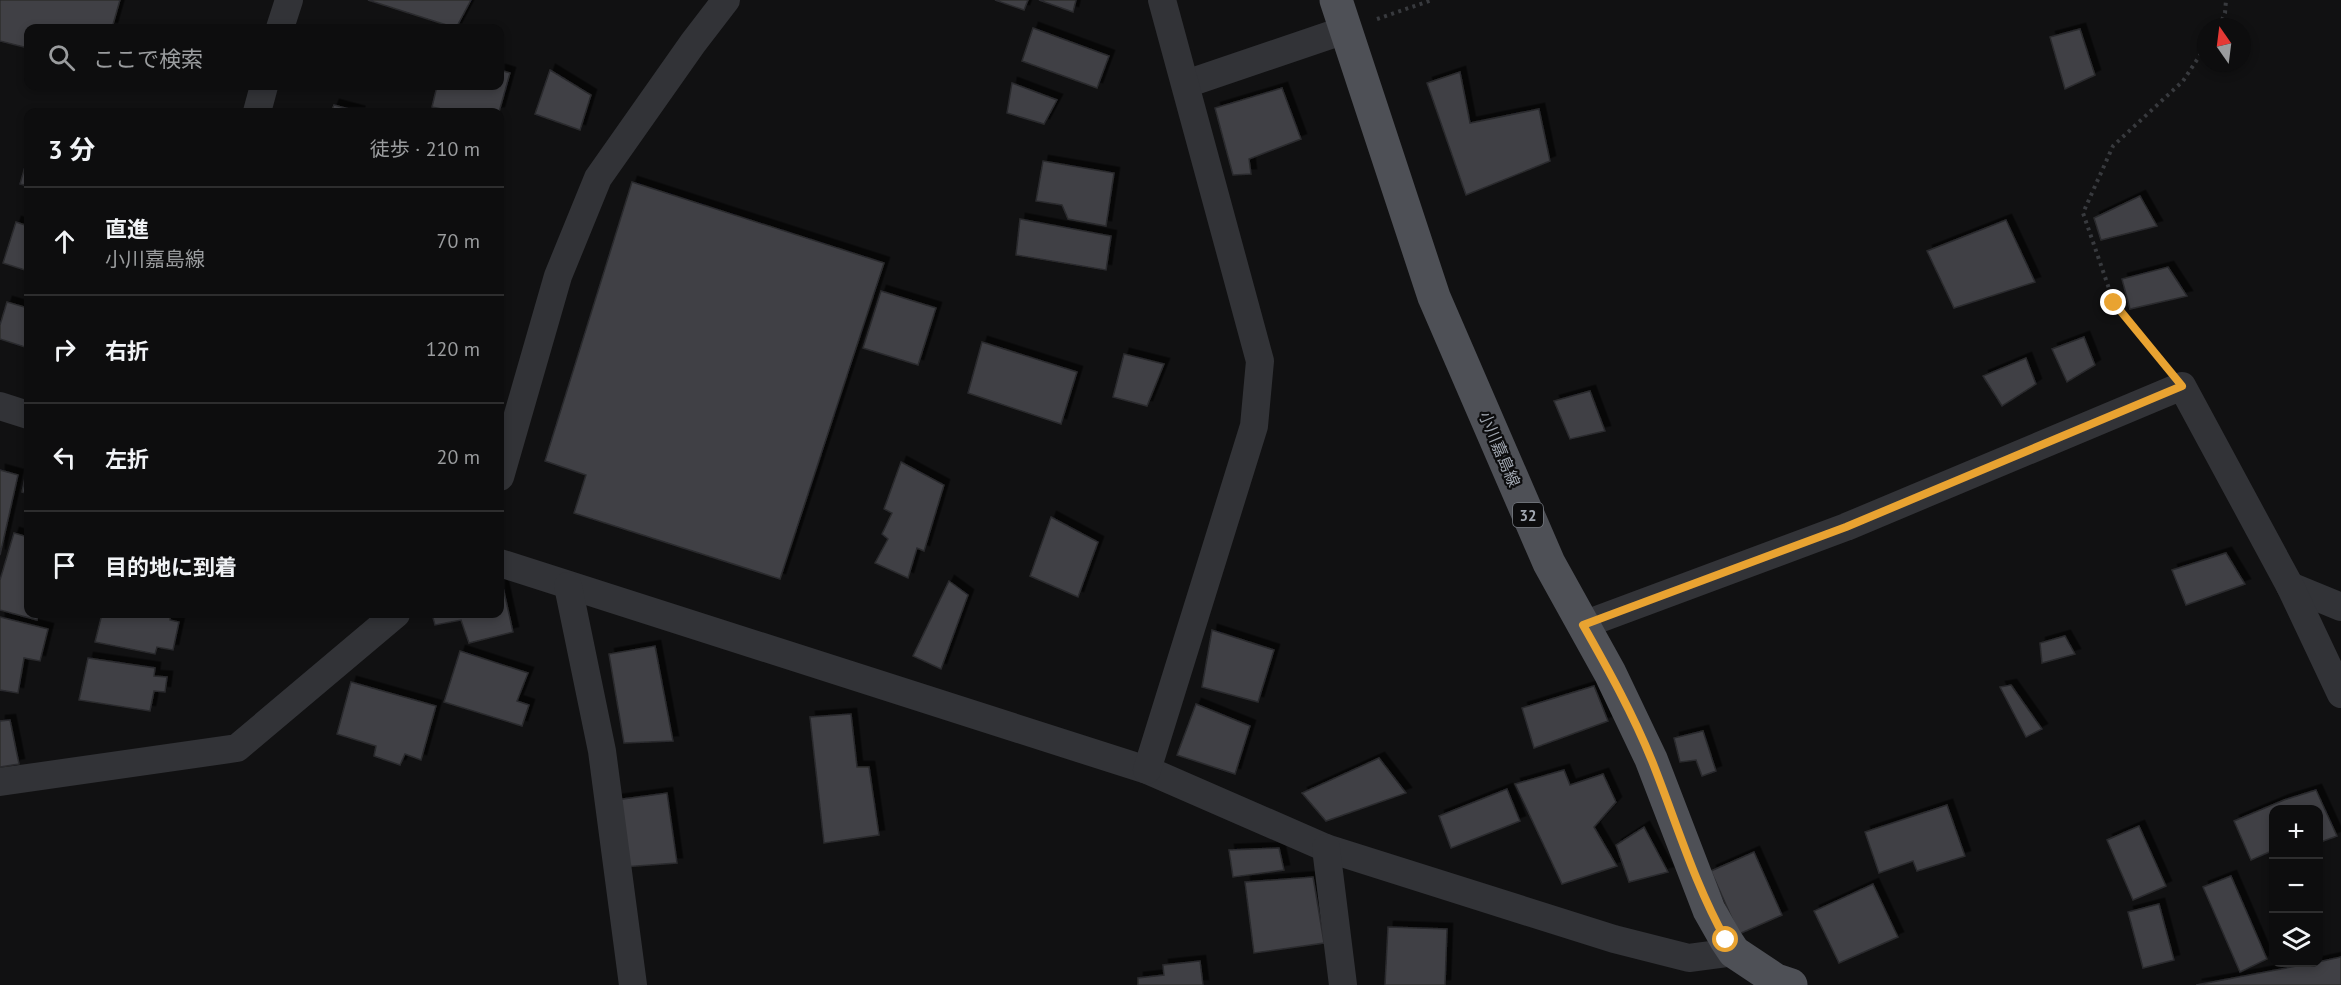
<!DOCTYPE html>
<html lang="ja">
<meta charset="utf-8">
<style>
body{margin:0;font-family:"PT Sans","Noto Sans JP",sans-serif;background:#1b1b1c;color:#f1f3f6}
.controls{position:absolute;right:18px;bottom:18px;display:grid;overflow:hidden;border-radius:12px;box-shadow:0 3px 9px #0003}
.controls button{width:54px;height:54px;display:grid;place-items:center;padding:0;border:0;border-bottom:2px solid #2d2d2e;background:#0d0d0e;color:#f1f3f6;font:30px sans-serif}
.compass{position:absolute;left:2197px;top:18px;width:54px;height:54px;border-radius:50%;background:#0d0d0e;box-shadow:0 3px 9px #0003;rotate:346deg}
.stop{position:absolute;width:18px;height:18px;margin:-14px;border:4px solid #e9a331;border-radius:50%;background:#fff}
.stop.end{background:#e9a331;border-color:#fff;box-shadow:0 2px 6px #0008}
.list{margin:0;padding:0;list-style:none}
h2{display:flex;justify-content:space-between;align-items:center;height:78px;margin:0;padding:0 24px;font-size:26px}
h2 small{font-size:20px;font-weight:400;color:#9a9c9e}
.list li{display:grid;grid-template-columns:39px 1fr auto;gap:18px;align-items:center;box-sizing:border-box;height:108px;padding:0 24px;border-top:2px solid #2d2d2e}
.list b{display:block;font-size:22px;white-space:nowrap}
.list p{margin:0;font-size:20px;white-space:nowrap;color:#9a9c9e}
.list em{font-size:20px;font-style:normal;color:#9a9c9e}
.icon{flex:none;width:33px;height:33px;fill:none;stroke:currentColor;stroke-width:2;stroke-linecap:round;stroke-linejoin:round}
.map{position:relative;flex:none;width:2341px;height:985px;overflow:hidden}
.search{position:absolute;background:#0d0d0e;box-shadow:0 3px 9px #0003;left:24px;top:24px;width:480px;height:66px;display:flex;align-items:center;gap:15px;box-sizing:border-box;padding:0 21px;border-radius:12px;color:#9a9c9e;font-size:22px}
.panel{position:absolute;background:#0d0d0e;box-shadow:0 3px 9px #0003;left:24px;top:108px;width:480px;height:510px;border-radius:12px}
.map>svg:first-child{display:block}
.building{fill:#404145;stroke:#2b2b2e;stroke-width:1.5;filter:url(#shadow)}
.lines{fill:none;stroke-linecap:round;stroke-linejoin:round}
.path{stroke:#383a3e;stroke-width:4;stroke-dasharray:3 4.5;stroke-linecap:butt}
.minor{stroke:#323337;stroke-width:28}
.primary{stroke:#4e5056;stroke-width:33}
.route{stroke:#e9a331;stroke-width:8}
.labels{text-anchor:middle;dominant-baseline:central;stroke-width:4.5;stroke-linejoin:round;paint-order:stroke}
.shield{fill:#0c0c0d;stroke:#757980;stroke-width:1.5}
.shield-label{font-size:15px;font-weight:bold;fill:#a2a8b2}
.street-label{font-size:16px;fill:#a2a8b2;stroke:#0c0c0d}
</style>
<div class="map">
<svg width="2341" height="985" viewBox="0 0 2341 985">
<defs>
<filter id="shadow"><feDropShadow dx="5.5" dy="-5.5" stdDeviation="0" flood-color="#0009"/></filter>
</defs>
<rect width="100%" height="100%" fill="#111112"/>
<g class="building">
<path d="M0,0H120L112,28L99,26V28H28V48L0,41Z"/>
<path d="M368,0H471L456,28Z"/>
<path d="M995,0H1028L1024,10Z"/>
<path d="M1039,0H1076L1073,12Z"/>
<path d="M1033,28L1109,56L1097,88L1022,61Z"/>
<path d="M2080,29L2095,75L2065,89L2050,37Z"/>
<path d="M500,70L510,73L499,112H456L432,107L437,86H500Z"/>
<path d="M550,70L591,95L580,130L535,114Z"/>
<path d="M1460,72L1470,123L1539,109L1550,161L1466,195L1427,83Z"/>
<path d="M1012,83L1057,100L1044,124L1007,113Z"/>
<path d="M1282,88L1301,139L1249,159L1251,174L1233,175L1215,108Z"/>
<path d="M334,105L360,112H331Z"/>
<path d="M28,156V186L20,184Z"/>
<path d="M1043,161L1114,173L1106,226L1068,219L1062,205L1036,201Z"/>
<path d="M632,182L884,263L780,579L574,513L586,475L545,461Z"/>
<path d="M2140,196L2157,226L2101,240L2094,218Z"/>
<path d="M1020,219L1111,236L1106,270L1016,255Z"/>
<path d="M2006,220L2035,282L1954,308L1927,251Z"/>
<path d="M16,222L28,226V271L3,263Z"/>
<path d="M2168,267L2187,296L2130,309L2122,279Z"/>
<path d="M881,291L936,308L918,365L863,348Z"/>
<path d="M7,302L28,308V348L0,339V325Z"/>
<path d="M2084,337L2095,365L2067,382L2052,349Z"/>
<path d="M982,342L1077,372L1061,424L968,393Z"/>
<path d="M1124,354L1164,364L1147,406L1113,397Z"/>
<path d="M2026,358L2036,384L2002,406L1983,376Z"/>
<path d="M1590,391L1605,431L1570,439L1554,401Z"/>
<path d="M901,462L944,485L924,551L917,548L908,578L875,563L888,539L882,534L892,513L884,509Z"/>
<path d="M28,463V494L22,492Z"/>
<path d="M0,470L18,475L0,555Z"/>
<path d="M1051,517L1098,542L1078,597L1030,576Z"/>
<path d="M14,533L28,537V614H38L37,620L0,610V580Z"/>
<path d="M2226,553L2245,584L2186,605L2172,570Z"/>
<path d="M949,581L968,595L941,669L913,656Z"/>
<path d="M502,583L513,632L469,643L461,620L435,625L432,614H500V584Z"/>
<path d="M102,614H170V620L179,622L173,650L157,647L155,654L95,642Z"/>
<path d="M0,617L48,629L40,661L24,658L18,693L0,690Z"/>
<path d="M1212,630L1274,650L1258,702L1202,687Z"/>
<path d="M2065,636L2075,654L2042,663L2040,643Z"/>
<path d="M655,646L673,741L624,743L609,654Z"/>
<path d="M460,651L528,673L517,701L529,705L522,726L444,702Z"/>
<path d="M88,658L155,668L154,676L167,677L165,692L154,691L150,711L79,700Z"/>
<path d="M351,682L436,706L421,760L405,754L400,765L374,756L376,746L337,734Z"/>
<path d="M2011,685L2042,729L2026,737L2000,687Z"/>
<path d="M1594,686L1608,721L1534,748L1522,708Z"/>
<path d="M1196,704L1250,726L1235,774L1177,755Z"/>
<path d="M851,714L857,767H869L879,835L824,843L810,717Z"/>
<path d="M10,720L19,764L0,767V721Z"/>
<path d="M1703,731L1716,771L1702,776L1696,760L1680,762L1674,738Z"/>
<path d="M1379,758L1406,793L1326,821L1302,793Z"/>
<path d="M1564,770L1570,785L1603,774L1616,802L1594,827L1617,866L1562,884L1515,784Z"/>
<path d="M1507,789L1520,821L1451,848L1439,816Z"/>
<path d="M2316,790L2337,836L2318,843V810H2274V850L2251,860L2234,821L2284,800Z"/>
<path d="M667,793L677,863L623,867L616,800Z"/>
<path d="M1947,805L1965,856L1917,871L1913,861L1879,873L1865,832Z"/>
<path d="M2139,826L2166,886L2133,900L2107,840Z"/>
<path d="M1644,827L1668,872L1629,882L1616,845Z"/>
<path d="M1279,848L1284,870L1233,877L1229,850Z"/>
<path d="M1754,852L1782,915L1739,934L1711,871Z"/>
<path d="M2231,876L2267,959L2240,972L2203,887Z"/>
<path d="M1313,877L1324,943L1254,953L1245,882Z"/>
<path d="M1873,884L1898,937L1839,963L1814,911Z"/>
<path d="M2159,904L2174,960L2143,968L2128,912Z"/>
<path d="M1388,927L1447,929L1445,985H1385Z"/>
<path d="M2341,957V985H2196L2318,962Z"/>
<path d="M1200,961L1203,985H1138V978L1164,975L1163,965Z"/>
</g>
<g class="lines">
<g class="path">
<path d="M1377,19L1432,0"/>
<path d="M2219,27L2225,13L2226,0"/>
<path d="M2160,360L2114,303L2083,213L2113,146L2183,81L2206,46"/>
</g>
<g class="minor">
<path d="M280,28L289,0"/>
<path d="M1186,84L1345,30"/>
<path d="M257,112L264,86"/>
<path d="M0,406L28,415"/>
<path d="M500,477L558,276L598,178L693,43L726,0"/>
<path d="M500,563L1147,770L1326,848L1614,939L1689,958L1734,952"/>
<path d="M568,586L602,751L633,985"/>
<path d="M2290,586L2341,607"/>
<path d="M1583,625L1846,527L2182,386L2290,586L2341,694"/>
<path d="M1147,770L1254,426L1260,361L1162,0"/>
<path d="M0,782L237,748L396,614"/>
<path d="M1326,848L1343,985"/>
</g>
<path class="primary" d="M1336,0L1434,297L1549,563L1610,673L1651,759L1709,910L1726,940L1734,952L1776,980L1791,985"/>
</g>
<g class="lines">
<path class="route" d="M1726,940C1694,883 1676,821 1652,761C1633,714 1608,669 1583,625L1846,527L2182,386L2114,303"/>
</g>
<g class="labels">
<rect class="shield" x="1513" y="503" width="30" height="24" rx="4.5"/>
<g class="shield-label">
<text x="1528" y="515">32</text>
</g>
<g class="street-label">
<text transform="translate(1500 449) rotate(67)">小川嘉島線</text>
</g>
</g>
</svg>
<div class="controls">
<button>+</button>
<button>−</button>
<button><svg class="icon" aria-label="layers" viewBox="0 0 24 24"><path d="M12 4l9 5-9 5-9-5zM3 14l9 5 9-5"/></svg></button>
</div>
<svg class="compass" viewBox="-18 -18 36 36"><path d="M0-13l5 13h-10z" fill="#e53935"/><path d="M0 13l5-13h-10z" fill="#9a9c9e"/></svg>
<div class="stop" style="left:1726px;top:940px"></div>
<div class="stop end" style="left:2114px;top:303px"></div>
<div class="search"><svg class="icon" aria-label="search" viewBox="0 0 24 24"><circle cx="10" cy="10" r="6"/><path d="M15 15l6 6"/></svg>ここで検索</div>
<section class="panel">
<h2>3 分<small>徒歩 · 210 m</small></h2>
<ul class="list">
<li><svg class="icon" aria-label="ahead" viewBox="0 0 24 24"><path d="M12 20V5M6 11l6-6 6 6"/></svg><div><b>直進</b><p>小川嘉島線</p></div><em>70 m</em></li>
<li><svg class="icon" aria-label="right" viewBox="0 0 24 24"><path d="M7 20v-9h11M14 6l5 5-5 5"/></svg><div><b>右折</b></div><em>120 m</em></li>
<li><svg class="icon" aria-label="left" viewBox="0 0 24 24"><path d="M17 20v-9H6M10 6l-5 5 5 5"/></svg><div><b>左折</b></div><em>20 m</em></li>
<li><svg class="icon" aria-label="arrive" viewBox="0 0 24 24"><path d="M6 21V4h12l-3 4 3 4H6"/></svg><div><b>目的地に到着</b></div></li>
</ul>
</section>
</div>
